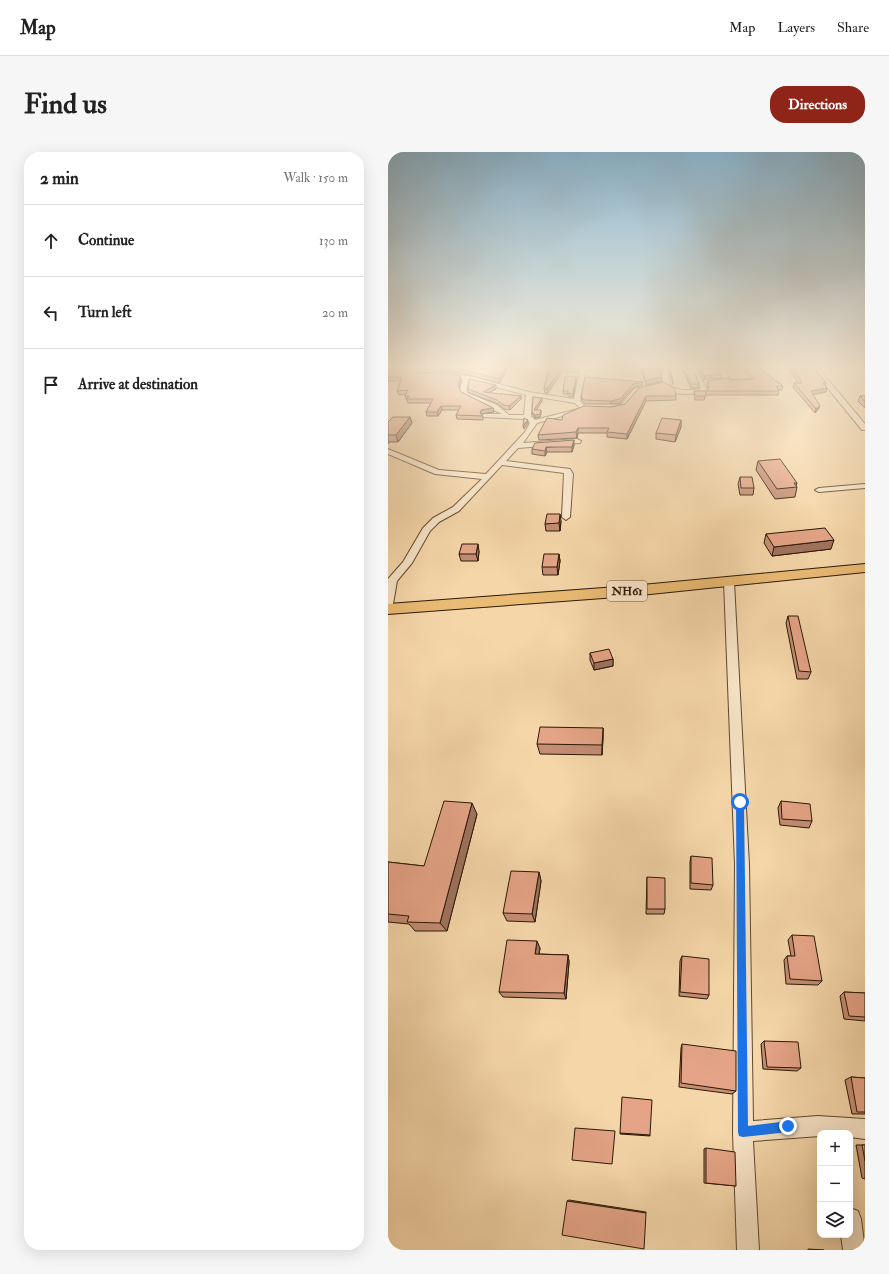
<!DOCTYPE html>
<meta charset="utf-8">
<style>
body{margin:0;font-family:"IM FELL Double Pica",serif;background:#f6f6f6;color:#222}
.controls{position:absolute;right:12px;bottom:12px;display:grid;overflow:hidden;border-radius:8px;box-shadow:0 4px 16px #0002}
.controls button{width:36px;height:36px;display:grid;place-items:center;padding:0;border:0;border-bottom:1px solid #e0e0e0;background:#fff;color:#222;font:20px sans-serif}
.stop{position:absolute;width:12px;height:12px;margin:-9px;border:3px solid #1a73e8;border-radius:50%;background:#fff}
.stop.end{background:#1a73e8;border-color:#fff;box-shadow:0 1px 4px #0008}
.list{margin:0;padding:0;list-style:none}
h2{display:flex;justify-content:space-between;align-items:center;height:52px;margin:0;padding:0 16px;font-size:17px}
h2 small{font-size:13px;font-weight:400;color:#767676}
.list li{display:grid;grid-template-columns:26px 1fr auto;gap:12px;align-items:center;box-sizing:border-box;height:72px;padding:0 16px;border-top:1px solid #e0e0e0}
.list b{display:block;font-size:15px;white-space:nowrap}
.list em{font-size:13px;font-style:normal;color:#767676}
.icon{flex:none;width:22px;height:22px;fill:none;stroke:currentColor;stroke-width:2;stroke-linecap:round;stroke-linejoin:round}
.map{position:relative;flex:none;width:477px;height:1098px;overflow:hidden;border-radius:16px}
header{display:flex;align-items:center;gap:24px;box-sizing:border-box;height:56px;padding:0 20px;background:#fff;border-bottom:1px solid #e0e0e0}
header strong{font-size:19px}
nav{display:flex;gap:22px;margin-inline-start:auto;font-size:14px}
.intro{display:flex;align-items:center;justify-content:space-between;box-sizing:border-box;height:96px;padding:0 24px}
h1{margin:0;font-size:28px}
.button{padding:10px 18px;border-radius:16px;background:#8f2418;color:#fff;font-size:14px;font-weight:700}
main{display:flex;gap:24px;padding:0 24px}
aside{flex:1;background:#fff;border-radius:16px;box-shadow:0 4px 16px #0002}
.map>svg:first-child{display:block}
.lines{fill:none;stroke-linecap:round;stroke-linejoin:round}
.minor-casing{stroke:#5e482e;stroke-width:2}
.highway-casing{stroke:#2b1805;stroke-width:2}
.minor{fill:#f8e4c7;fill-rule:evenodd}
.highway{fill:#eabb74;fill-rule:evenodd}
.wall{fill:#c58d74;stroke:#2b1805}
.shaded-wall{fill:#a0735e;stroke:#2b1805}
.building{fill:#e5a487;stroke:#2b1805}
.route{fill:#1a73e8}
.labels{text-anchor:middle;dominant-baseline:central;stroke-width:3.5;stroke-linejoin:round;paint-order:stroke}
.shield{fill:#f8e4c7;stroke:#68553f;stroke-width:1}
.shield-label{font-size:12px;font-weight:bold;fill:#2b1805}
</style>
<header>
<strong>Map</strong>
<nav><a>Map</a><a>Layers</a><a>Share</a></nav>
</header>
<div class="intro"><h1>Find us</h1><a class="button">Directions</a></div>
<main>
<aside>
<h2>2 min<small>Walk · 150 m</small></h2>
<ul class="list">
<li><svg class="icon" aria-label="ahead" viewBox="0 0 24 24"><path d="M12 20V5M6 11l6-6 6 6"/></svg><div><b>Continue</b></div><em>130 m</em></li>
<li><svg class="icon" aria-label="left" viewBox="0 0 24 24"><path d="M17 20v-9H6M10 6l-5 5 5 5"/></svg><div><b>Turn left</b></div><em>20 m</em></li>
<li><svg class="icon" aria-label="arrive" viewBox="0 0 24 24"><path d="M6 21V4h12l-3 4 3 4H6"/></svg><div><b>Arrive at destination</b></div></li>
</ul>
</aside>
<div class="map">
<svg width="477" height="1098" viewBox="0 0 477 1098">
<rect width="100%" height="100%" fill="#f5d6a9"/>
<filter id="stains"><feTurbulence type="fractalNoise" baseFrequency=".005" numOctaves="4"/><feColorMatrix values="0 0 0 0 .2 0 0 0 0 .09 0 0 0 0 .02 0 0 0 .5 -.17"/></filter>
<radialGradient id="worn" r=".72"><stop offset=".6" stop-color="#630" stop-opacity="0"/><stop offset="1" stop-color="#630" stop-opacity=".3"/></radialGradient>
<g class="lines">
<defs>
<g id="minor">
<path d="M36,217L85,225L141,240L186,247L192,217H198L192,249L197,255L196,256H192L187,251L144,244L143,264L147,268L190,257L193,259L149,271L135,291L189,287L193,289L192,291L130,296L118,309L182,317L185,322L182,365L178,368L174,365L176,321L114,313L71,359L51,370L42,379L24,411L9,429L5,452L0,455V427L15,410L35,376L45,366L65,355L94,327L47,322L0,302V297L51,318L98,322L137,280L142,271L137,267L94,265V263L96,262H114L74,243L72,237L75,227L42,221ZM81,228L138,243L136,263H121L109,253L79,241L78,237Z"/>
<path d="M273,217H279L282,233C291,240 302,238 313,237L303,217H309L320,239L317,241C304,241 286,246 276,233L250,239L239,253L227,256V254L235,251L246,237L275,230Z"/>
<path d="M331,217H337L342,228L323,231V229L335,227Z"/>
<path d="M424,217H431L477,272V278H474Z"/>
<path d="M477,332V336L431,340L427,338L431,336Z"/>
<path d="M341,427L346,430L361,713L365,969L430,964L477,967V987L462,985V981H432V984L365,989L371,1098H349L345,981L347,713L336,430Z"/>
<path d="M462,1056L470,1059L473,1067L477,1098H455L453,1083H462Z"/>
</g>
<path id="highway" d="M477,412V420L243,444L0,462V452L243,434Z"/>
</defs>
<use href="#minor" class="minor-casing"/>
<use href="#highway" class="highway-casing"/>
<use href="#minor" class="minor"/>
<use href="#highway" class="highway"/>
</g>
<g class="wall">
<path d="M0,217L32,221L72,224L73,228L71,236L73,240L105,256L106,260L93,262L95,264V268L69,267L68,263L71,258H54L50,264H39L38,260L43,251H20L17,244L18,242L11,243L9,239L13,229H0Z"/>
<path d="M53,217H119L112,231L85,224L53,218Z"/>
<path d="M161,217L160,241H157L156,237Z"/>
<path d="M253,217H273V229L258,233Z"/>
<path d="M280,217H282L285,229V233Z"/>
<path d="M294,217H305L311,232V236H303Z"/>
<path d="M311,217H332L333,226L316,227Z"/>
<path d="M356,217H372L395,234L394,238H391V239L390,243H318L316,248H307L306,243V239H317L320,237L319,233L320,229L363,227Z"/>
<path d="M401,217H427L438,231L437,235L439,236L438,240L425,242L430,258L427,261L405,235L406,231H410Z"/>
<path d="M188,225V228L185,245L180,244V242H175V239Z"/>
<path d="M255,230L254,233L245,236L232,251L223,252H197L194,248L193,245Z"/>
<path d="M251,236L288,244V248L258,249L239,287L219,285V281H190L189,286L151,288L150,283L174,268L223,255L237,252Z"/>
<path d="M80,237H108L101,241L133,244V247L122,258L116,257L110,252L80,240Z"/>
<path d="M472,244H477V256L470,249Z"/>
<path d="M154,249L148,258L153,262L152,265L147,266L145,263L144,260Z"/>
<path d="M22,265L24,271L10,290H1L0,292V270Z"/>
<path d="M293,268V275L287,290L268,287V281Z"/>
<path d="M186,293L184,300H159L157,304L144,302V297Z"/>
<path d="M370,309L409,331L408,334L409,335L407,345L387,347L368,318Z"/>
<path d="M352,325L366,336L365,343H352L350,332Z"/>
<path d="M173,369L172,379H158L157,372Z"/>
<path d="M378,382L443,397L384,404L376,391Z"/>
<path d="M91,399L90,409H73L71,402Z"/>
<path d="M171,402L172,409L170,423H155L154,415Z"/>
<path d="M400,464L423,520L420,527H409L398,471Z"/>
<path d="M202,501L225,507V514L206,518L202,508Z"/>
<path d="M215,576V586L214,603L152,602L149,592Z"/>
<path d="M393,649L424,669L421,676L392,673L390,656Z"/>
<path d="M89,662L59,779H27L21,772L0,770V710L36,714Z"/>
<path d="M303,704L325,733L323,738L302,737V710Z"/>
<path d="M151,720L153,729L147,770L119,769L115,761Z"/>
<path d="M259,725L277,757L276,762H258Z"/>
<path d="M404,783L434,829L430,833L398,832L396,808L399,804H403L400,788Z"/>
<path d="M152,796L151,802L180,803L181,810L178,847L115,845L111,840Z"/>
<path d="M294,804L321,843L319,847L291,844L292,809Z"/>
<path d="M456,840L477,841V869L456,867L452,844Z"/>
<path d="M376,889L413,916L409,919L375,917L373,892Z"/>
<path d="M294,892L348,939L344,942L291,935L293,896Z"/>
<path d="M463,925L477,926V962H464L457,928Z"/>
<path d="M232,981L262,983V984L232,982Z"/>
<path d="M468,993H477V1027L474,1026Z"/>
<path d="M318,996L348,1034L316,1031V997Z"/>
<path d="M181,1048L258,1060V1061L179,1049Z"/>
<path d="M420,1097L436,1098H420Z"/>
</g>
<g class="shaded-wall">
<path d="M117,217H119L112,231L111,227Z"/>
<path d="M173,217H176L160,241L159,237Z"/>
<path d="M178,217H191L190,220L179,221Z"/>
<path d="M199,217H211L199,219Z"/>
<path d="M333,222V226L316,227V224Z"/>
<path d="M72,224L73,228L71,237L70,233Z"/>
<path d="M188,225V228L185,245V242Z"/>
<path d="M273,225V229L258,233V229Z"/>
<path d="M255,230L254,233L245,236L232,251L223,252V249L245,232Z"/>
<path d="M108,233V237L96,243L95,240Z"/>
<path d="M439,236L438,240L422,243L423,239Z"/>
<path d="M133,244V247L122,258L121,254Z"/>
<path d="M258,244V249L239,287V282Z"/>
<path d="M154,246V249L146,262V258Z"/>
<path d="M53,254L54,258L50,264L49,260Z"/>
<path d="M432,254L430,258L427,261L428,257Z"/>
<path d="M105,256L106,260L93,262V264L92,261L93,258Z"/>
<path d="M153,258V262L152,265L147,266V263Z"/>
<path d="M22,265L24,271L10,290L8,283Z"/>
<path d="M140,268V271L136,277L135,274Z"/>
<path d="M293,268V275L287,290L288,283Z"/>
<path d="M190,276V281L189,286L188,280Z"/>
<path d="M186,288V293L184,300V295Z"/>
<path d="M158,295L159,300L157,304V299Z"/>
<path d="M172,362L173,369L172,379L171,371Z"/>
<path d="M446,388L443,397L384,404L386,395Z"/>
<path d="M90,392L91,399L90,409L88,402Z"/>
<path d="M171,402L172,409L170,423L169,415Z"/>
<path d="M225,507V514L206,518V511Z"/>
<path d="M215,576V586L214,603V593Z"/>
<path d="M84,651L89,662L59,779L52,771Z"/>
<path d="M151,720L153,729L147,770L144,762Z"/>
<path d="M149,789L152,796L150,809L147,802Z"/>
<path d="M180,803L181,810L178,847L176,841Z"/>
</g>
<g class="building">
<path d="M0,217H31V221L51,220L72,224L70,233L73,240L105,256L93,258L92,261L95,264L68,263L73,254H53L49,260H38L45,247H19L21,244H17L20,238L9,239L14,225H0Z"/>
<path d="M70,217H117L111,227L85,220Z"/>
<path d="M161,217H173L159,237H156Z"/>
<path d="M254,217H273V225L258,229Z"/>
<path d="M281,217H282L285,229Z"/>
<path d="M296,217H305L311,232H303Z"/>
<path d="M313,217H332L333,222L316,224Z"/>
<path d="M359,217H372L395,234H388L391,239H318L317,244H308L306,239H317L321,236L320,229L341,226L342,228L366,227Z"/>
<path d="M405,217H427L438,231H435L439,236L423,239L432,254L428,257L406,231H414Z"/>
<path d="M177,224L188,225L185,242L179,241L180,239H175Z"/>
<path d="M197,225L255,230L245,232L232,247L223,249L196,248L193,245Z"/>
<path d="M81,227L108,233L95,240L133,244L121,254L115,253L109,248L80,237Z"/>
<path d="M276,230L287,237L288,244H258L239,282L219,280L221,276H190L188,280L150,283L159,266L174,268L175,263L196,254L223,255L237,252L251,236Z"/>
<path d="M472,244H477V250Z"/>
<path d="M145,245L154,246L146,258H153L152,262L147,263L144,260Z"/>
<path d="M5,265H22L8,283H0V270Z"/>
<path d="M136,266L140,268L135,274Z"/>
<path d="M274,266L293,268L288,283L268,281Z"/>
<path d="M186,288L184,295H158L157,299L144,297L147,291Z"/>
<path d="M392,307L409,331H406L409,335L389,337L370,309Z"/>
<path d="M352,325H364L366,336H353Z"/>
<path d="M159,362H172L171,371L157,372Z"/>
<path d="M437,376L446,388L386,395L378,382Z"/>
<path d="M74,392H90L88,402H71Z"/>
<path d="M156,402H171L169,415H154Z"/>
<path d="M400,464H410L423,520L411,519Z"/>
<path d="M221,497L225,507L206,511L202,501Z"/>
<path d="M152,575L215,576L214,593L149,592Z"/>
<path d="M56,649L84,651L52,771L19,770L21,764L0,762V710L36,714Z"/>
<path d="M393,649L422,652L424,669L394,667Z"/>
<path d="M303,704L324,706L325,733L303,731Z"/>
<path d="M123,719L151,720L144,762L115,761Z"/>
<path d="M259,725L277,726V757H259Z"/>
<path d="M404,783L426,784L434,829L402,827L399,804H407Z"/>
<path d="M119,788L149,789L147,802L180,803L176,841L111,840Z"/>
<path d="M294,804L321,807V843L292,840Z"/>
<path d="M456,840L477,841V865L461,864Z"/>
<path d="M376,889L410,890L413,916L379,915Z"/>
<path d="M294,892L348,899V939L293,931Z"/>
<path d="M463,925L477,926V960H469Z"/>
<path d="M234,945L264,948L262,983L232,981Z"/>
<path d="M187,976L227,979L224,1012L184,1008Z"/>
<path d="M474,993H477V1009Z"/>
<path d="M318,996L347,1000L348,1034L318,1031Z"/>
<path d="M179,1049L258,1061L256,1097L174,1083Z"/>
</g>
<linearGradient id="sky" x2="0" y2="1"><stop stop-color="#8ab6d0"/><stop offset="0.58" stop-color="#faedd8"/><stop offset="1" stop-color="#faedd8" stop-opacity="0"/></linearGradient>
<rect width="477" height="371" fill="url(#sky)"/>
<path class="route" d="M352,646L356,650L360,974L400,969L404,971L406,974L404,978L400,980L355,985L351,984L350,980L348,650Z"/>
<g class="labels">
<rect class="shield" x="219" y="429" width="40" height="20" rx="3"/>
<g class="shield-label">
<text x="239" y="439">NH61</text>
</g>
</g>
<rect width="100%" height="100%" filter="url(#stains)"/>
<rect width="100%" height="100%" fill="url(#worn)"/>
</svg>
<div class="controls">
<button>+</button>
<button>−</button>
<button><svg class="icon" aria-label="layers" viewBox="0 0 24 24"><path d="M12 4l9 5-9 5-9-5zM3 14l9 5 9-5"/></svg></button>
</div>
<div class="stop" style="left:352px;top:650px"></div>
<div class="stop end" style="left:400px;top:974px"></div>
</div>
</main>
